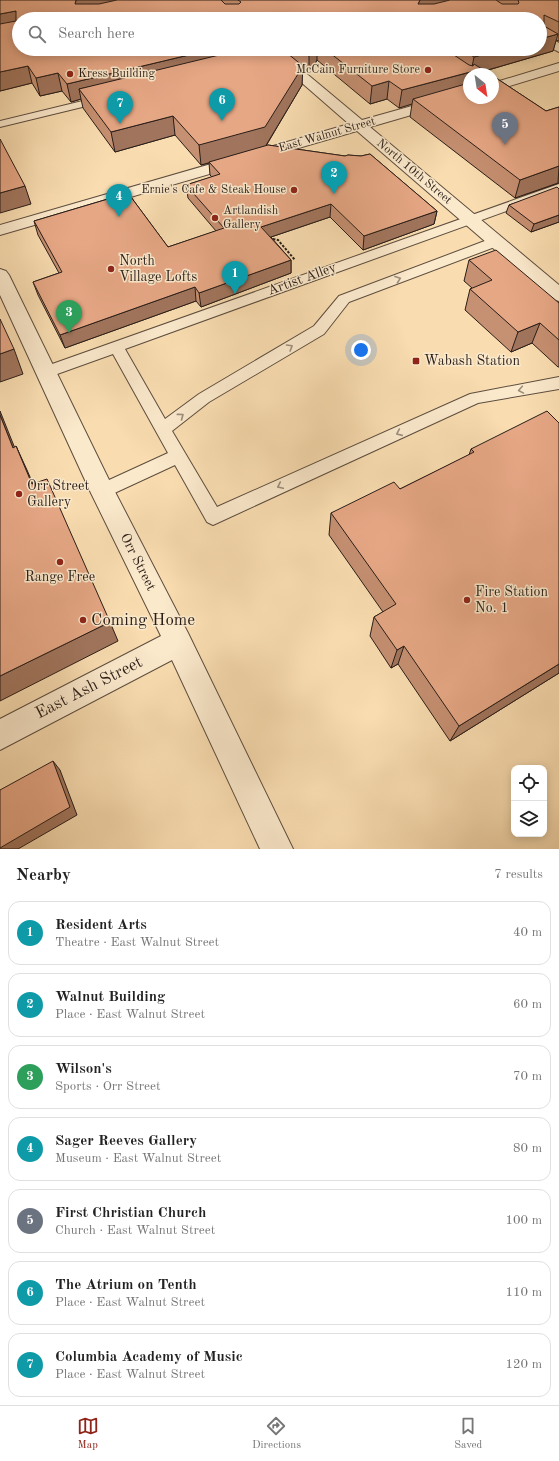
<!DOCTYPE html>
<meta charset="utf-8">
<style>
body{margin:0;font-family:"Old Standard TT",serif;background:#f6f6f6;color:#222}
.controls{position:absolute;right:12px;bottom:12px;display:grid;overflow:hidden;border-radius:8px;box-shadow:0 2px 10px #0003}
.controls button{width:36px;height:36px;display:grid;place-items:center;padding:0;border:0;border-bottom:1px solid #e0e0e0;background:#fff;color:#222;font:20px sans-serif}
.compass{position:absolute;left:463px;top:68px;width:36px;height:36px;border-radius:50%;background:#fff;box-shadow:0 2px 10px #0003;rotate:150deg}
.you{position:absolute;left:361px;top:350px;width:14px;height:14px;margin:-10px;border:3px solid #fff;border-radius:50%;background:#1a73e8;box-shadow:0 0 0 6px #1a73e833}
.badge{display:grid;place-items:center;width:26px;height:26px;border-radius:50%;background:#8f2418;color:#fff;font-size:13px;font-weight:700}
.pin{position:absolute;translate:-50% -33px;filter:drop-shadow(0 1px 2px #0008)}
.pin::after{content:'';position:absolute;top:21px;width:14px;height:12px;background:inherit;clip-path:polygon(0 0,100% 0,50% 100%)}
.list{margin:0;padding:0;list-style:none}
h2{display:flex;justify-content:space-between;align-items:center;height:52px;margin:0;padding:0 16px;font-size:17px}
h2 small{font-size:13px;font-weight:400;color:#767676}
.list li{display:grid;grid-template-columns:26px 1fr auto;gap:12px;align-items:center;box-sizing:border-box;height:64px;margin:0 8px 8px;padding:0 8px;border:1px solid #e0e0e0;border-radius:12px}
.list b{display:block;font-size:15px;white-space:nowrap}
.list p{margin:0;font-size:13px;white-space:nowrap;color:#767676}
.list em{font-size:13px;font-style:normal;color:#767676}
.icon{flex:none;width:22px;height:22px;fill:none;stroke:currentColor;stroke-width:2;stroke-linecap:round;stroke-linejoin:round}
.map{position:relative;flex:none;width:559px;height:849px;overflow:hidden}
.search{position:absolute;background:#fff;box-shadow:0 2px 10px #0003;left:12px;right:12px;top:12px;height:44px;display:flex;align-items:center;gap:10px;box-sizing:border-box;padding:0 14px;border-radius:22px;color:#767676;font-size:15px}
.sheet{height:556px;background:#fff}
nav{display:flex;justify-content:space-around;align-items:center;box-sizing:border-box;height:56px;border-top:1px solid #e0e0e0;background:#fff;font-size:11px;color:#767676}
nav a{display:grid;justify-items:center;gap:2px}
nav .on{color:#8f2418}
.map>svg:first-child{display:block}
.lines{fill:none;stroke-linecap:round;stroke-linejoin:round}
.lane-casing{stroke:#5d4d3e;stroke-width:2}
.street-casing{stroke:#5d4d3e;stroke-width:2}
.path{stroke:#291d18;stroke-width:2;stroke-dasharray:2.5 1.5;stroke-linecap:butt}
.lane{fill:#fbe9cc;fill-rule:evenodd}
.street{fill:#fbe9cc;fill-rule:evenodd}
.wall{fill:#c69072;stroke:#291d18;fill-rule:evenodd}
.shaded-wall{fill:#a1755d;stroke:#291d18}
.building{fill:#e6a785;stroke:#291d18}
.oneway{stroke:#9c8d7b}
.poi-dot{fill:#8f2418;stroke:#fbe9cc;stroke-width:1.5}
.labels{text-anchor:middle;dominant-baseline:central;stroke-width:3;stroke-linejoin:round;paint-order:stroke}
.far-poi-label{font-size:12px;fill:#291d18;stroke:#fbe9cc;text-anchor:end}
.far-street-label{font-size:12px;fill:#291d18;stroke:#fbe9cc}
.poi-label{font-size:14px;fill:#291d18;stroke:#fbe9cc;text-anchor:start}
.street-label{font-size:14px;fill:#291d18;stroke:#fbe9cc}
.near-poi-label{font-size:17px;fill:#291d18;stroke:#fbe9cc;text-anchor:start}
.near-street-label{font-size:17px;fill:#291d18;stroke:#fbe9cc}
</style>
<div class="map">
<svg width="559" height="849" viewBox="0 0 559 849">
<rect width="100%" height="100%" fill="#f9ddb1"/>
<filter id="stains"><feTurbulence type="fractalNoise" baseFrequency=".005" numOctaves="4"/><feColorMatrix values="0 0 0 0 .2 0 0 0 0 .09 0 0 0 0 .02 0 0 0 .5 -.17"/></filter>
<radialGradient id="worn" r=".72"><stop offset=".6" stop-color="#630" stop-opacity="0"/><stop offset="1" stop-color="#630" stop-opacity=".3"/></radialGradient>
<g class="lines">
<defs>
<g id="lane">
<path d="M103,96L108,99L107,101L0,127V121Z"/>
<path d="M559,184V192L125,349L165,419L199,394L314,326L339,296L490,239H500L501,242L500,245L349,302L324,334L209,402L172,431L217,507L470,394L559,377V389L478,403L213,525L207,522L175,465L108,496L102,498L96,496L93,491L96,486L168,453L113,354L46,378L41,376L38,372L41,368Z"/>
</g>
<g id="street">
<path d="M540,33L559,43V52L540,42Z"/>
<path d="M263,49H277L362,120L469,90V98H470L370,127L559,285V301L552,299L357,131L0,235V225L349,124Z"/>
<path d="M559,63V71L493,91V83Z"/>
<path d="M0,269L6,271L9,275L112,486L188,633L293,849H260L172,660L0,750V719L161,636L90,491L0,295Z"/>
</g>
</defs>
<use href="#lane" class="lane-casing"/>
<use href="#street" class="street-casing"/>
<path class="path" d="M269,238L278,240L295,260"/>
<use href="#lane" class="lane"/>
<use href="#street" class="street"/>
</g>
<g class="wall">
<path d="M0,0H559V41L556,40L553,51L485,71L490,74H469V98H493V76L546,111L559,107V183L515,198L410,117L412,104L399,108L387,99L370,104L317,60L309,74L302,68V85L266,146L268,145L345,156L348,155L361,156L370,154L437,211L434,224L363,250L330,217L271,237L291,260V273L201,307L196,301L65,348L38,295L33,282L59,273L38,235L34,221L128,193L168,247L216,231L188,198L186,185L212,177L210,175L209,163L201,165L175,135L115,152L83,108L81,99L71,102L62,91L40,96L32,83L0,91ZM19,19H540V49H289V54L283,50L285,49H19Z"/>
<path d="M559,189V222L531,232L506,213L509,205Z"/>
<path d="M469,260L559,303V367H558L532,343L511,352L465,310L470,289L472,288L464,281Z"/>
<path d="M559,423V673L450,741L398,664L391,668L370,636L374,617L383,612L329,535L331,513L400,489L469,455L471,449Z"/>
</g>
<g class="shaded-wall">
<path d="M76,0H150L78,19L75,4Z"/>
<path d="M420,0H471L418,16V4Z"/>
<path d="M16,11L19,24L0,32V14Z"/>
<path d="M558,34L553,51L474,74V71L473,74H469V89L413,99L412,104L399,108L402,90L471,72L474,57L504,49H540V39Z"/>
<path d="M214,49H266L79,89L81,99L71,102L67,84Z"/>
<path d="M314,49H317V60L309,74V56Z"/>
<path d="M28,66L32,83L0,91V72Z"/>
<path d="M303,66L302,85L265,147L201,165L199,145Z"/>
<path d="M58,73L62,91L40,96L36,78Z"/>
<path d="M389,81L387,99L370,104L372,86Z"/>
<path d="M173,116L175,135L115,152L111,132Z"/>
<path d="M559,166L558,183L515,198L520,180Z"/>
<path d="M25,186L31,204L0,213V193Z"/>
<path d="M331,204L330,217L262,240L261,227Z"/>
<path d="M437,211L434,224L363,250L364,236Z"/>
<path d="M559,215V222L531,232L534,224Z"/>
<path d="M291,260V273L201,307L199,293Z"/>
<path d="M195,287L196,301L65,348L60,335Z"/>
<path d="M540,323L532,343L511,352L518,332Z"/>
<path d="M14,349L23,374L0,382V354Z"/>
<path d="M0,411L24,471L13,448L0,415Z"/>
<path d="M16,446L27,470L43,507L32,484Z"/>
<path d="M110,622L118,641L0,701V676Z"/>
<path d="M404,646L398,664L391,668L397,650Z"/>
<path d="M559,664V673L450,741L459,726Z"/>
<path d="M53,761L60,770L77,815L18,849H0V848Z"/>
</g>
<g class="building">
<path d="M0,0H76L75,4H99L117,0H221L225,4H239L241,2L238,0H420L418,4H434L450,0H496L502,4H518L519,3L518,0H559V22L544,15V26L558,34L540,39V19H19V49H214L67,84L58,73L36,78L28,66L0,72V24L16,21V11L0,14Z"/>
<path d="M244,49H282L303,66L265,127L199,145L173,116L111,132L79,89Z"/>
<path d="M300,49H314L309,56Z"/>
<path d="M325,49H445L469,65L473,66L474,64L490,74H474V71L402,90L389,81L372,86Z"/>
<path d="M461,49H504L474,57Z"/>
<path d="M493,76L546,111L559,107V166L520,180L413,99L469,83V98H493Z"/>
<path d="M0,139L25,186L0,193Z"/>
<path d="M268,145L345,156L348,155L361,156L370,154L437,211L364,236L331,204L261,227L291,260L199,293L195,287L60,335L33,282L62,272L34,221L128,193L168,247L224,228L186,185L220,174L209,162Z"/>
<path d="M557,187L559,189V215L534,224L509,205Z"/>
<path d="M496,250L559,303V340L540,323L518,332L470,289L492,280L469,260Z"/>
<path d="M0,319L14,349L0,354Z"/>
<path d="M547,411L559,423V664L459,726L404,646L397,650L374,617L396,604L331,513L394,482L400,489L474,452L471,449Z"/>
<path d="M0,415L13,448L16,446L32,484L47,479L110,622L0,676Z"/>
<path d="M53,761L70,807L0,848V790Z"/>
</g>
<defs><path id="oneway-chevron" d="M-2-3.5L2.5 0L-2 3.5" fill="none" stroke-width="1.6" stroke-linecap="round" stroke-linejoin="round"/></defs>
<g class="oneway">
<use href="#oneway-chevron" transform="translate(398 279) rotate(-20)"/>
<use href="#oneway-chevron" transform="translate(290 347) rotate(-31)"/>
<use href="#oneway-chevron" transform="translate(521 390) rotate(170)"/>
<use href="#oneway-chevron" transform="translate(181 416) rotate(-37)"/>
<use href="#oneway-chevron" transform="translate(399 433) rotate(156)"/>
<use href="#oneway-chevron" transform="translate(280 486) rotate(155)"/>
</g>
<g class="poi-dot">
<circle cx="428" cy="70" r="4"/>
<circle cx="70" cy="74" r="4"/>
<circle cx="294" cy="190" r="4"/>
<circle cx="215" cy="218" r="4"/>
<circle cx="111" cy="269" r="4"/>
<rect x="412" y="357" width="8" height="8" rx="2"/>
<circle cx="19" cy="494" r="4"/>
<circle cx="60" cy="562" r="4"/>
<circle cx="467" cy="600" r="4"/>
<circle cx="83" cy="620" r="4"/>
</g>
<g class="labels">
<g class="far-poi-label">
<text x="420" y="70">McCain Furniture Store</text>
<text x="78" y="74" text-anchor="start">Kress Building</text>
<text x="286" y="190">Ernie's Cafe &amp; Steak House</text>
<text x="223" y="211" text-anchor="start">Artlandish<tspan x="223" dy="14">Gallery</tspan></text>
</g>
<g class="far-street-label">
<text transform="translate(327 135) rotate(-16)">East Walnut Street</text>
<text transform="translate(414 172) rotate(40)">North 10th Street</text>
</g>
<g class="poi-label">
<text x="119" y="261">North<tspan x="119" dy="16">Village Lofts</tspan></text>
<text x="424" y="361">Wabash Station</text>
<text x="27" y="486">Orr Street<tspan x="27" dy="16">Gallery</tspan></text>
<text x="60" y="577" text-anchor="middle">Range Free</text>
<text x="475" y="592">Fire Station<tspan x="475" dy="16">No. 1</tspan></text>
</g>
<g class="street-label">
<text transform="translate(302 279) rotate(-20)">Artist Alley</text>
<text transform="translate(138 562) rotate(63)">Orr Street</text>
</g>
<g class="near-poi-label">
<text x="91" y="620">Coming Home</text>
</g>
<g class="near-street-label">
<text transform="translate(89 688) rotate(-27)">East Ash Street</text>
</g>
</g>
<rect width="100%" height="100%" filter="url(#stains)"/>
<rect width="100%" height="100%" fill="url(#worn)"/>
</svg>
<div class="controls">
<button><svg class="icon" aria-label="locate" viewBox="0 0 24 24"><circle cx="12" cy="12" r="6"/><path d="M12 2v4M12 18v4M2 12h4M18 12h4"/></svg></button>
<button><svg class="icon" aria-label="layers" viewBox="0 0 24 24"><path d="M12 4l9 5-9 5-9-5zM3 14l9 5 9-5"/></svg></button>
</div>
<svg class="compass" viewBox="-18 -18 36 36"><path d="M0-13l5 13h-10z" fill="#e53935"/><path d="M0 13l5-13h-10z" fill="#767676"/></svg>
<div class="you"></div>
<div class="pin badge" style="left:235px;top:294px;background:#0f9aa8">1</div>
<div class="pin badge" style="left:334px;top:194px;background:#0f9aa8">2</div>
<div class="pin badge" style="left:69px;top:333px;background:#2e9e5b">3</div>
<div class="pin badge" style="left:119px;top:217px;background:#0f9aa8">4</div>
<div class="pin badge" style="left:505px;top:145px;background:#6b7280">5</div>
<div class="pin badge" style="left:222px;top:121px;background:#0f9aa8">6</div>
<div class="pin badge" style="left:120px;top:124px;background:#0f9aa8">7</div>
<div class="search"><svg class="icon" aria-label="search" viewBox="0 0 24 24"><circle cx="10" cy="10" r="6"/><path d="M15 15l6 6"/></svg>Search here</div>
</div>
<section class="sheet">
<h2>Nearby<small>7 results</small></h2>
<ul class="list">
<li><span class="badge" style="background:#0f9aa8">1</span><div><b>Resident Arts</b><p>Theatre · East Walnut Street</p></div><em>40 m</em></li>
<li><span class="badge" style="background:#0f9aa8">2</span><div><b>Walnut Building</b><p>Place · East Walnut Street</p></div><em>60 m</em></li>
<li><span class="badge" style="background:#2e9e5b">3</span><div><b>Wilson's</b><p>Sports · Orr Street</p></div><em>70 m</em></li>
<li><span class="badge" style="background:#0f9aa8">4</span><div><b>Sager Reeves Gallery</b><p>Museum · East Walnut Street</p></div><em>80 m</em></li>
<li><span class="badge" style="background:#6b7280">5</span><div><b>First Christian Church</b><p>Church · East Walnut Street</p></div><em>100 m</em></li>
<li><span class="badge" style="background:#0f9aa8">6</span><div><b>The Atrium on Tenth</b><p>Place · East Walnut Street</p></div><em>110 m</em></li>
<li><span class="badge" style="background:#0f9aa8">7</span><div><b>Columbia Academy of Music</b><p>Place · East Walnut Street</p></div><em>120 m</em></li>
</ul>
</section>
<nav>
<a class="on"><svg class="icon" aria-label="map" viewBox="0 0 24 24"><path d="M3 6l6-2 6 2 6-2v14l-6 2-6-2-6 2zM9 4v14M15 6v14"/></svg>Map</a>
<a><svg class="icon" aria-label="directions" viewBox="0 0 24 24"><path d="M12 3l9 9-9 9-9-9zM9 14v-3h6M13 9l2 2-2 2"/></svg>Directions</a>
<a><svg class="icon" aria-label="saved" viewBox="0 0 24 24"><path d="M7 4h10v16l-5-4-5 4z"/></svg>Saved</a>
</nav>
